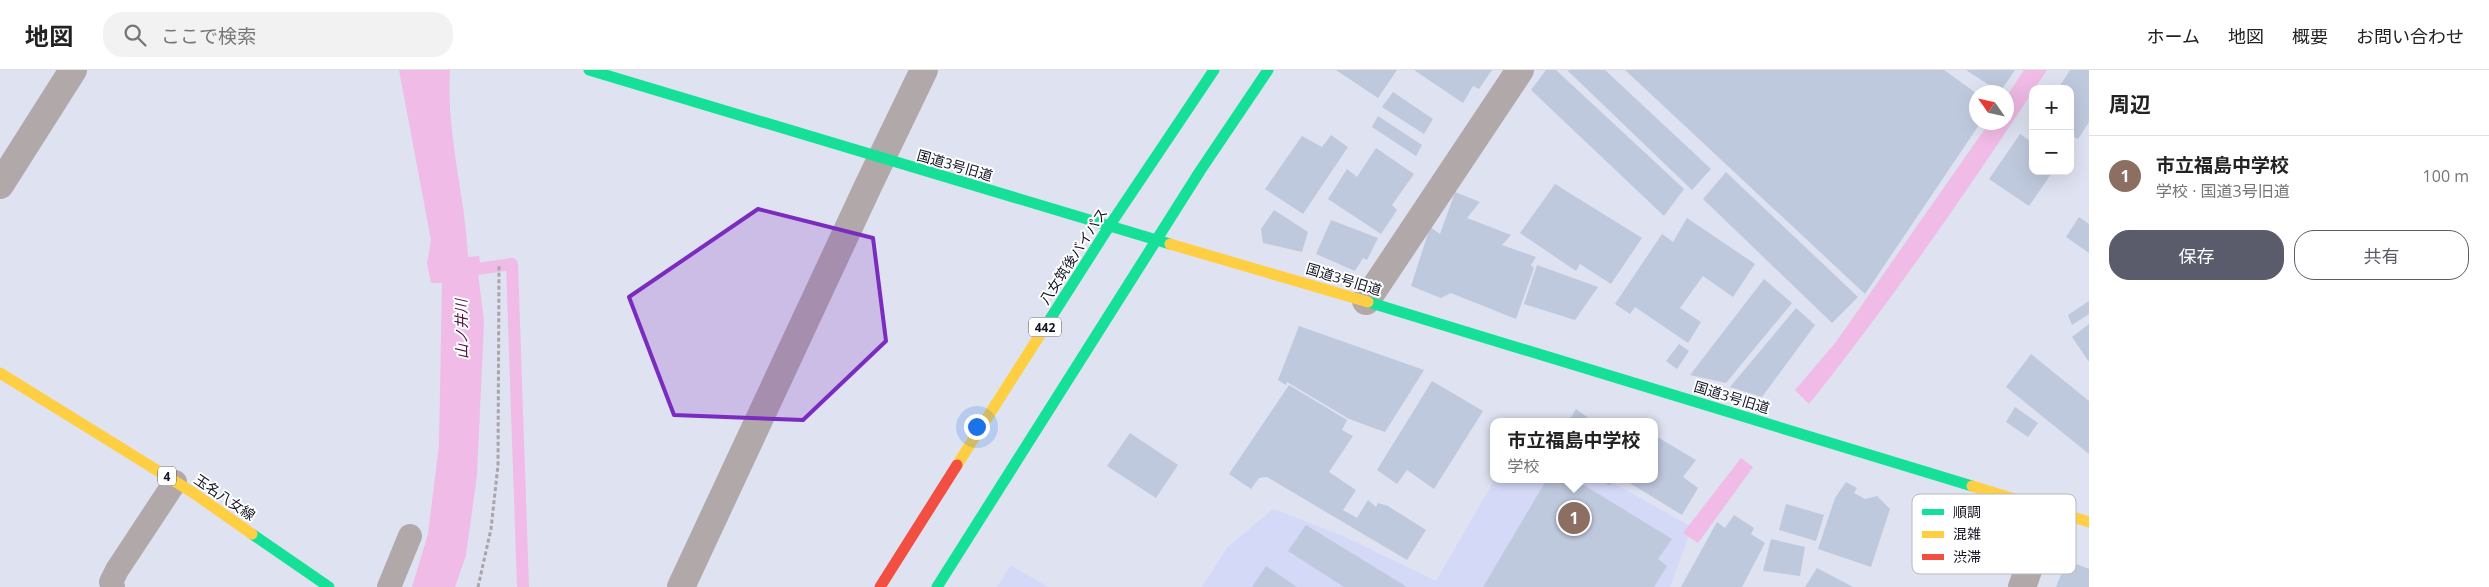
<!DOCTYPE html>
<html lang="ja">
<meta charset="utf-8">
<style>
body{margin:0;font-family:"Open Sans","Noto Sans JP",sans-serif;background:#f2f2f2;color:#222}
.controls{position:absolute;right:15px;top:15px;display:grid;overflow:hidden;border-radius:10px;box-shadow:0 5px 20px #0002}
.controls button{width:45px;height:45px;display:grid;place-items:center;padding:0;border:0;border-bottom:1px solid #e0e0e0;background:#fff;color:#222;font:25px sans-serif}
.compass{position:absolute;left:1969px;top:15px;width:45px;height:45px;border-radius:50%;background:#fff;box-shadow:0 5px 20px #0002;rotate:304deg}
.you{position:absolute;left:976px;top:356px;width:18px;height:18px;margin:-12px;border:4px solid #fff;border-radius:50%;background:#1a73e8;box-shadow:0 0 0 8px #1a73e833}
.badge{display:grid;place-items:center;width:32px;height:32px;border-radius:50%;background:#5a5c6b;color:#fff;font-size:16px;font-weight:700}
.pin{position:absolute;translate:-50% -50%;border:2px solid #fff;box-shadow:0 1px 5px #0006}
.popup{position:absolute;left:1490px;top:348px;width:168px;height:65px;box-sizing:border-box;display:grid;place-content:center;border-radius:10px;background:#fff;filter:drop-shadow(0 1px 4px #0005);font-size:16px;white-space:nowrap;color:#767676}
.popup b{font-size:19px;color:#222}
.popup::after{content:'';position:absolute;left:50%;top:100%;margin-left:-10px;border:10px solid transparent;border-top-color:#fff}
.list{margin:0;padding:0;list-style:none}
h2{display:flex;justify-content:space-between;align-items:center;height:65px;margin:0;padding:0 20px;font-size:21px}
h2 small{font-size:16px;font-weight:400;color:#767676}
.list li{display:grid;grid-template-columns:32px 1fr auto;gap:15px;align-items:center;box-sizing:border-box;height:80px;padding:0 20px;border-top:1px solid #e0e0e0}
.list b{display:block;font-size:19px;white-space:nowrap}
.list p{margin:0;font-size:16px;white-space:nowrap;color:#767676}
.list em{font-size:16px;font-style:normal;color:#767676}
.actions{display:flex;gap:10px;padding:15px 20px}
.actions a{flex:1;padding:11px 0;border:1px solid #5a5c6b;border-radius:20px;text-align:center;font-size:18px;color:#5a5c6b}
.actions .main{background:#5a5c6b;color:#fff}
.icon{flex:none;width:28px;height:28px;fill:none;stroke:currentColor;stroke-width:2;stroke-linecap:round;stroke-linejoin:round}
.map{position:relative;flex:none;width:2089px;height:517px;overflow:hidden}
header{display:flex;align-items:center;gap:30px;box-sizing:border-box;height:70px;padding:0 25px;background:#fff;border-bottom:1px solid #e0e0e0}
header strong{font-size:24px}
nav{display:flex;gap:28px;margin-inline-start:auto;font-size:18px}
.search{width:350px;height:45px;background:#f2f2f2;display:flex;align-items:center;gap:12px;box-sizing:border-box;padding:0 18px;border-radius:20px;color:#767676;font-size:19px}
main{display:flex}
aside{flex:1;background:#fff}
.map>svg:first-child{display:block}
.built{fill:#d4d9f7}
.water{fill:#f0bbe6}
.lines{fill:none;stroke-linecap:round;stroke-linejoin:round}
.stream{stroke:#f0bbe6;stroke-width:12}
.building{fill:#bfc9dd}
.path{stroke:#a9a5aa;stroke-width:3;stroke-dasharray:4 2.5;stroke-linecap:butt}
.lane{stroke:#b1a8aa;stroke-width:24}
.street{stroke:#b1a8aa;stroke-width:28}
.fast{stroke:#16e098;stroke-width:11}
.slow{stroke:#ffcf43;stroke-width:11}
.jam{stroke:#f24e42;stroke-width:11}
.marked{fill:#7b2cbf;fill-opacity:0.2;stroke:#7b2cbf;stroke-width:4;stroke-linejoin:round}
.labels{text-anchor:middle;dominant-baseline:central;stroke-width:4;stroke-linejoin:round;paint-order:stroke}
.shield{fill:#fff;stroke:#595a65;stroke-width:1}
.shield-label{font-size:12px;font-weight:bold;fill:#121423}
.street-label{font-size:14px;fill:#121423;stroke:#fff}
.water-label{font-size:15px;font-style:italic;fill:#4d1341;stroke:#fff}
.key{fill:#fff;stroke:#b8b8bd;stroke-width:1}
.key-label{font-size:14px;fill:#121423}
</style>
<header>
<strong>地図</strong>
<div class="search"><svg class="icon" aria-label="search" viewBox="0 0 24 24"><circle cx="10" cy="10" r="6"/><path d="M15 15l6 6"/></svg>ここで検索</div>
<nav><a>ホーム</a><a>地図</a><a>概要</a><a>お問い合わせ</a></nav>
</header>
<main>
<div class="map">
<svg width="2089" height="517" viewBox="0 0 2089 517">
<rect width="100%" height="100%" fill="#dfe2f1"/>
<g class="built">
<path d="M1495,409H1606L1692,457L1670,517H1202L1227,478L1273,439L1343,466L1436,511Z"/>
<path d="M1011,495L1048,517H997Z"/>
</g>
<g class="water">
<path d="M399,0H450C446,64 465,124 468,187L479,186L481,202L478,203L484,252L477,405L466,485L455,517H412L428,464L439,375L442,213H431L427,193L431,170Z"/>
<path d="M2024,0H2047C1973,112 1895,227 1809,334L1795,320L1836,272L1989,53L2006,52L2007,26Z"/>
<path d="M1741,388L1753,397L1698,473L1683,463Z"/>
</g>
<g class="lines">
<path class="stream" d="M464,201L512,194L523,517"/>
</g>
<g class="building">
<path d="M1336,0H1397L1378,28Z"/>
<path d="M1414,0H1492L1479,19L1473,16L1463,33Z"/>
<path d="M1546,0H1556L1684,119L1664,146L1531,20Z"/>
<path d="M1567,0H1605L1711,99L1692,120Z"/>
<path d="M1625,0H1944L1976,23V52H1981L1865,224Z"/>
<path d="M1966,0H2015L2000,22Z"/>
<path d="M2070,0H2089V52L2078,69L2070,65V19H2058Z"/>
<path d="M1393,22L1433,49L1424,64L1382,37Z"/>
<path d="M1378,46L1422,75L1416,86L1372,57Z"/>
<path d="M2020,64L2033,73V101H2053L2029,136L1989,109Z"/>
<path d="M1331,65L1348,77L1303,144L1265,119L1302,66L1322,77Z"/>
<path d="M1376,78L1414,104L1392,135L1397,140L1381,164L1328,129L1347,99L1357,107Z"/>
<path d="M1726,102L1858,227L1832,253L1703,129Z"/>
<path d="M1555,114L1642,168L1611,214L1580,194L1576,201L1520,163Z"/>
<path d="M1455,122L1480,132L1467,148L1511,165L1502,175L1536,187L1531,195L1534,198L1516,249L1451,223L1441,228L1411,216L1430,157L1440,164Z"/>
<path d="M1274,140L1308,162L1302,182L1263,173L1261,159Z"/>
<path d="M2079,147L2089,154V183L2066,167Z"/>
<path d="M1687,148L1755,194L1733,227L1703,206L1680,238L1701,252L1688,273L1635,237L1630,244L1615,234L1662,164L1673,172Z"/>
<path d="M1331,150L1378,168L1367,190L1363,188L1355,201L1316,184Z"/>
<path d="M1537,195L1598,217L1575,250L1524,234Z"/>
<path d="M1764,209L1792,233L1726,313L1690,305Z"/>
<path d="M2089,231V244L2072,255L2068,245Z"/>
<path d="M1796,238L1815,255L1762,327L1730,317Z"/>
<path d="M2089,254V292L2072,267Z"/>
<path d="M1299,256L1424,300L1385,362L1349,349L1287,312L1286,315L1278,310Z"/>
<path d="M1679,274L1689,281L1677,299L1666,291Z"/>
<path d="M2031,284L2089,331V384L2006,317Z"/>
<path d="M1432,311L1483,341L1434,419L1407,400L1397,414L1377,400Z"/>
<path d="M1289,315L1347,350L1342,360L1353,366L1329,402L1356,420L1343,440L1357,448L1368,430L1376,437L1378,433L1388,436L1426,460L1407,490L1267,407L1259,408L1251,419L1229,404Z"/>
<path d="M2015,337L2038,353L2028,367L2006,352Z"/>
<path d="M1576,339L1594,352H1568Z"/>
<path d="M1130,363L1178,395L1156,428L1107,396Z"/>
<path d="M1654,365L1696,390L1683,407L1698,418L1682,445L1623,409H1654Z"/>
<path d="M1547,409H1574L1672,469L1658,489L1667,496L1654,517H1483Z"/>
<path d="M1599,409H1614L1610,416Z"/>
<path d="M1846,412L1857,418L1854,423L1865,429L1877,426L1890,439L1871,497L1818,479L1835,428Z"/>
<path d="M1786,434L1824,445L1816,471L1779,460Z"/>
<path d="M1734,445L1754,458L1751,464L1765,473L1742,517H1681L1717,452L1725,458Z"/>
<path d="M1306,455L1407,517H1344L1288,481Z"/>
<path d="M1771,469L1805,477L1800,506L1763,501Z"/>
<path d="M2067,490L2089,499V517H2056Z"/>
<path d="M1266,496L1297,517H1252Z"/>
<path d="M1817,498L1853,517H1805Z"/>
</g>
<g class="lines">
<path class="path" d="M478,517L491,459L498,395L499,196"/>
<g class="lane">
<path d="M113,517L111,512L117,500L175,412"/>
<path d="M389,517L410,466"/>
</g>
<g class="street">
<path d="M0,115L73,0"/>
<path d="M1366,231L1520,0"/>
<path d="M681,517L869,114L924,0"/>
<path d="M2022,517L2050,440"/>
</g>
<g class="fast">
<path d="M589,0L1170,174"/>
<path d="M1368,232L1972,416"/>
<path d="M1045,257L1110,155L1214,0"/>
<path d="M252,464L329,517"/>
<path d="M937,517L1200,101L1268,0"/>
</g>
<g class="slow">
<path d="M1170,174L1368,232"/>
<path d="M0,303L192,422L252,464"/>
<path d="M957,395L1045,257"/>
<path d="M1972,416L2089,452"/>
</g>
<path class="jam" d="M880,517L957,395"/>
</g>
<path class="marked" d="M758,139L873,168L886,271L803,350L674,345L629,227Z"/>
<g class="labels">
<g class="shield">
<rect x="1029" y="247.5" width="32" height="19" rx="4"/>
<rect x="158" y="396.5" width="18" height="19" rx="4"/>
</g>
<g class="shield-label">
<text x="1045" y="257">442</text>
<text x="167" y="406">4</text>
</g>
<g class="street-label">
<text transform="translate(955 95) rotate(16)">国道3号旧道</text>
<text transform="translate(1073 186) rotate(-57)">八女筑後バイパス</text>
<text transform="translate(1344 209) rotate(17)">国道3号旧道</text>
<text transform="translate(1732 327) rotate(17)">国道3号旧道</text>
<text transform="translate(225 427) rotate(34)">玉名八女線</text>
</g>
<g class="water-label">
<text transform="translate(461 259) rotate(-91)">山ノ井川</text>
</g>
</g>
<rect x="1912" y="424" width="164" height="80" rx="8" class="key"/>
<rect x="1922" y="439" width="22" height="6" fill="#16e098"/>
<rect x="1922" y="461" width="22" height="7" fill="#ffcf43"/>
<rect x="1922" y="484" width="22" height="6" fill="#f24e42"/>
<g class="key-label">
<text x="1953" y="447">順調</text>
<text x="1953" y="469">混雑</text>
<text x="1953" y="492">渋滞</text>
</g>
</svg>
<div class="controls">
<button>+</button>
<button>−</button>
</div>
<svg class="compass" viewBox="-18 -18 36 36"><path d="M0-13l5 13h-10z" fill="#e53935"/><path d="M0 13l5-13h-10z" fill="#767676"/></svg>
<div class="you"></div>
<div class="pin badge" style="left:1574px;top:448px;background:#8d6e63">1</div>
<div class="popup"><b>市立福島中学校</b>学校</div>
</div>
<aside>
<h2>周辺<small></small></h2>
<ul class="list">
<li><span class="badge" style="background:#8d6e63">1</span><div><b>市立福島中学校</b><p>学校 · 国道3号旧道</p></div><em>100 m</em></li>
</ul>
<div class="actions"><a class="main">保存</a><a>共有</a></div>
</aside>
</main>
